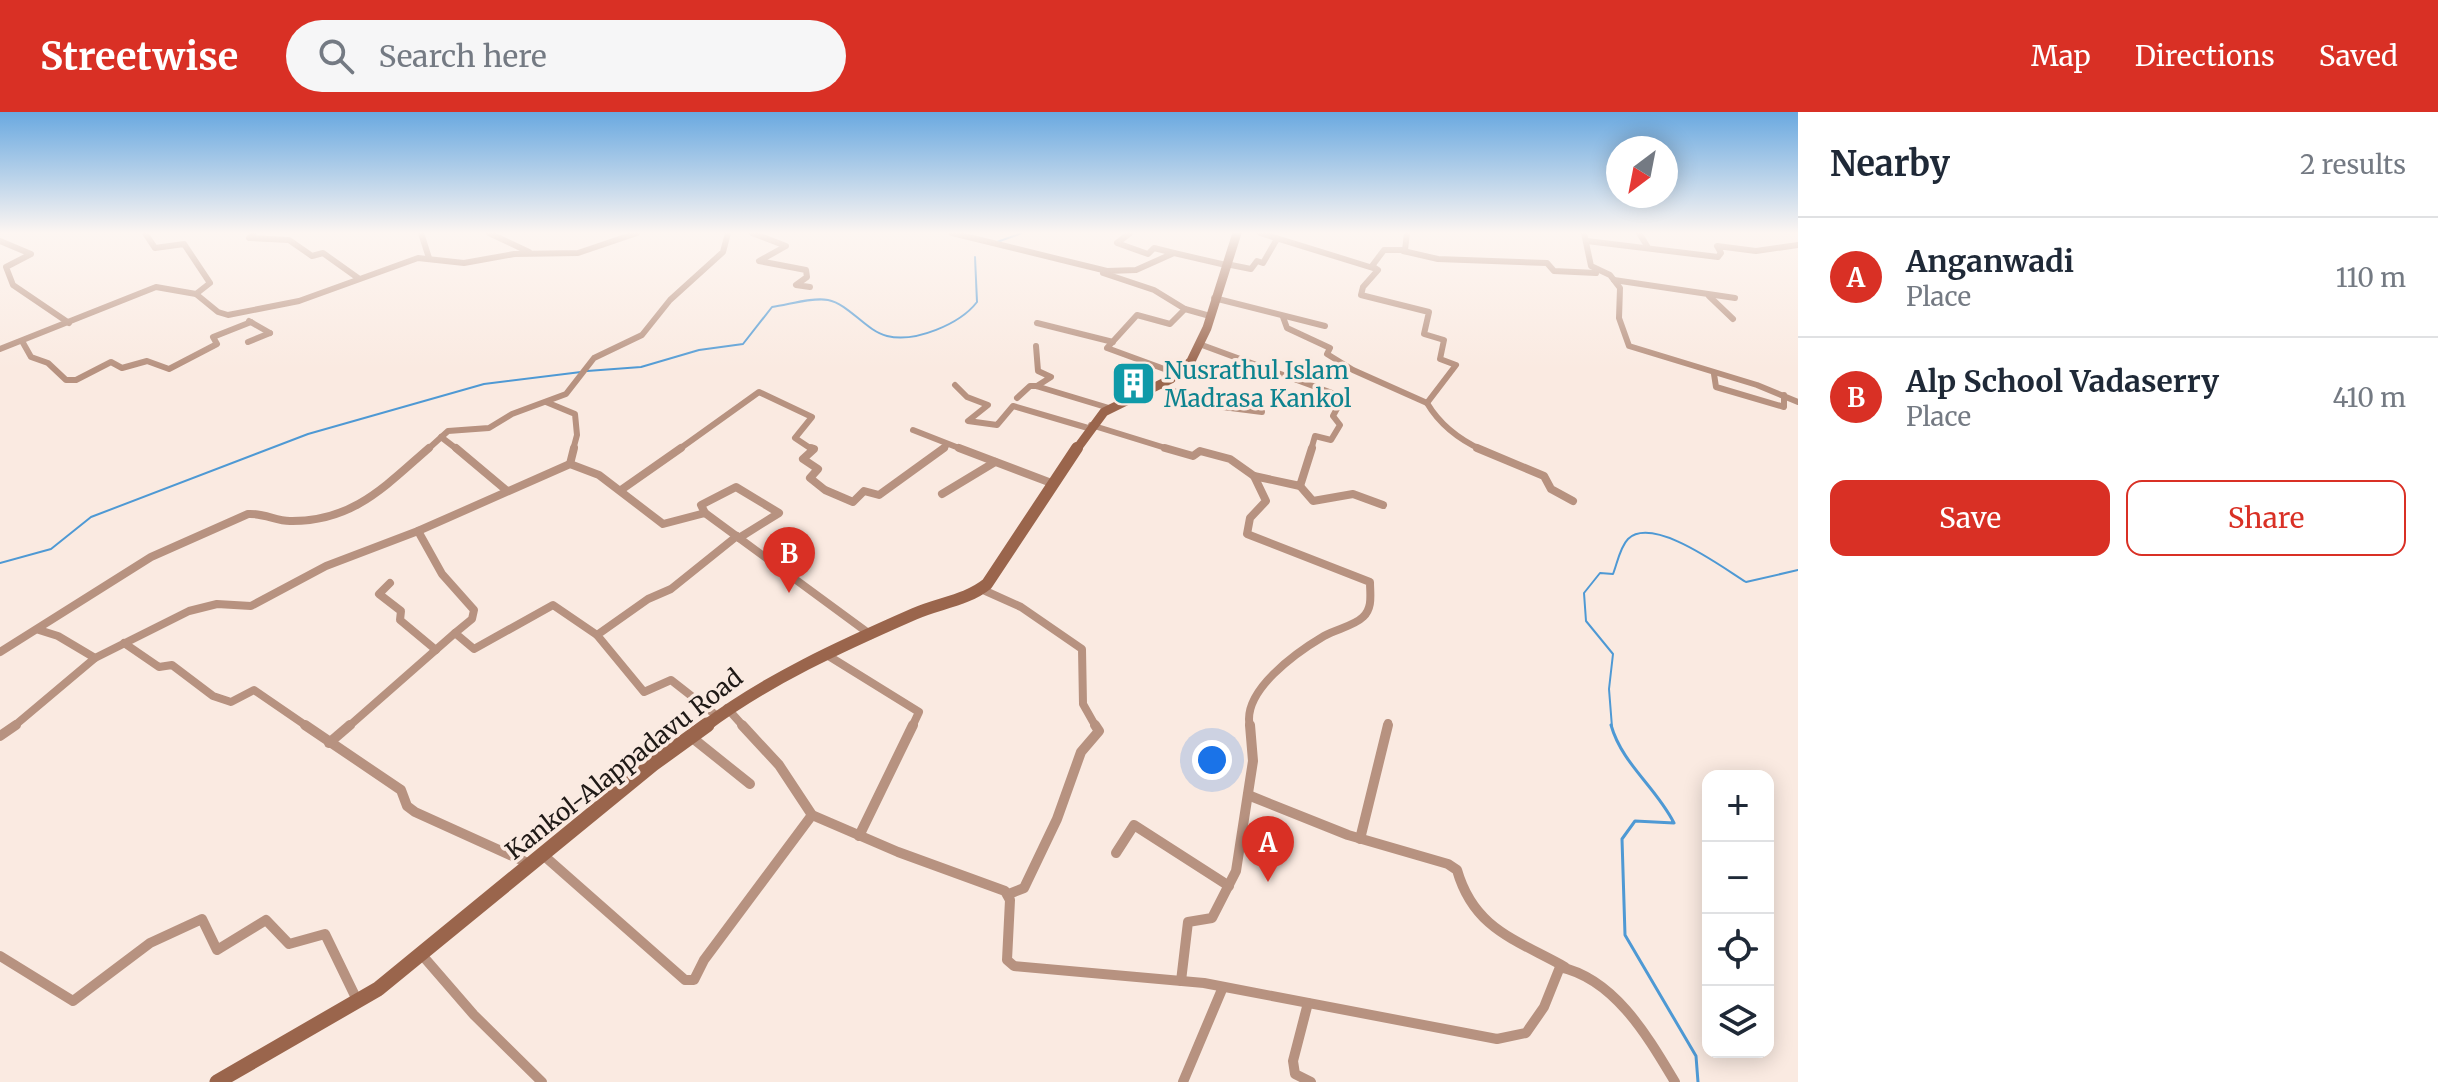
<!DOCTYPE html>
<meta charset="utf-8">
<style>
body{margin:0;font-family:Merriweather,serif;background:#f6f6f7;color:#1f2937}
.controls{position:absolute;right:24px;bottom:24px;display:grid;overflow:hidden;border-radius:16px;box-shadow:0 4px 20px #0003}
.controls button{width:72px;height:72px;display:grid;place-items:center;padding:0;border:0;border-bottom:2px solid #e0e1e3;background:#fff;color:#1f2937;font:40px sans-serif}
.compass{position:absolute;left:1606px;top:24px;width:72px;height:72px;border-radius:50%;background:#fff;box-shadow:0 4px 20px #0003;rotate:212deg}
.you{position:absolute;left:1212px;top:648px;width:28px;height:28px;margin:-20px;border:6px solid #fff;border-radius:50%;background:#1a73e8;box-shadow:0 0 0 12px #1a73e833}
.badge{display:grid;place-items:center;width:52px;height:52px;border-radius:50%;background:#d93025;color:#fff;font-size:26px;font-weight:700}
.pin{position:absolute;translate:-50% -66px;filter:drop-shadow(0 2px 4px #0008)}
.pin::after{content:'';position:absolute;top:42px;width:28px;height:24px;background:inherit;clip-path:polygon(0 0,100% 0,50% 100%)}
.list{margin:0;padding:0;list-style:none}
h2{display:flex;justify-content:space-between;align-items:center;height:104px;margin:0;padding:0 32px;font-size:34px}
h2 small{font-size:26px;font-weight:400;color:#747a83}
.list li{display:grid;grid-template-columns:52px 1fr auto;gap:24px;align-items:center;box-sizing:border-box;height:120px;padding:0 32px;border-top:2px solid #e0e1e3}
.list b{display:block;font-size:30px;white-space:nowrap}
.list p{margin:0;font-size:26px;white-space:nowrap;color:#747a83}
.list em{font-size:26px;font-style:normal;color:#747a83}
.actions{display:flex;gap:16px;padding:24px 32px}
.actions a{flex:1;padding:18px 0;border:2px solid #d93025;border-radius:16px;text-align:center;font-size:28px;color:#d93025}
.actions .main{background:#d93025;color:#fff}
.icon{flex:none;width:44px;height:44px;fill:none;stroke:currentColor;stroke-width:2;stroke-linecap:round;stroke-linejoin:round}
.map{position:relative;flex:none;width:1798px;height:970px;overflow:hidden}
header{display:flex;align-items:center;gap:48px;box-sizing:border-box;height:112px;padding:0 40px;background:#d93025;color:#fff}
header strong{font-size:38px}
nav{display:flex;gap:44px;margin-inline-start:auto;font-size:28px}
.search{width:560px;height:72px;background:#f6f6f7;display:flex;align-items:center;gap:20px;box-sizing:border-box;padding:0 28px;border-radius:44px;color:#747a83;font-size:30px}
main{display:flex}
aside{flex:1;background:#fff}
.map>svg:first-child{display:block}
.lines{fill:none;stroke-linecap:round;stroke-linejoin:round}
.stream-far1{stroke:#4e99d4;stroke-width:2}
.stream{stroke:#4e99d4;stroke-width:3}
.street-far2{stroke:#b79280;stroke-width:6}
.street-far1{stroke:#b79280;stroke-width:8}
.street{stroke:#b79280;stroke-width:10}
.secondary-far2{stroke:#9a654c;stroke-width:9}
.secondary-far1{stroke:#9a654c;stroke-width:12}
.secondary{stroke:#9a654c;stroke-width:15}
.labels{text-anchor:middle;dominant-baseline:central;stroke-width:7;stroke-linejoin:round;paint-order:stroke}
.culture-label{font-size:24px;fill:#0d838f;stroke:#faeae1;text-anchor:start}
.street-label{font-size:24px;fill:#1f1916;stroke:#faeae1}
</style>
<header>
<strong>Streetwise</strong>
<div class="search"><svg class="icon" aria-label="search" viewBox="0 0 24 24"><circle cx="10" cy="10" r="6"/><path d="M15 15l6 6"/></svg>Search here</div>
<nav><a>Map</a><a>Directions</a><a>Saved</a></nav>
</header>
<main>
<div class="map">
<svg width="1798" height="970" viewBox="0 0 1798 970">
<rect width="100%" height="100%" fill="#faeae1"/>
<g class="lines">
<g class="stream-far1">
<path d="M997,130L1022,121"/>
<path d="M587,259L641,255L699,238L743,232L772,195C788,193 812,185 828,188C849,192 866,219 887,224C915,231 960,212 977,190L975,145"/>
<path d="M0,451L51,437L91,405L308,322L484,272L581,260"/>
<path d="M1612,615L1609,577L1613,542L1586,509L1584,481L1600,461L1613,462C1617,452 1620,435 1628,427C1653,403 1723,456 1746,470L1798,458"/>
</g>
<path class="stream" d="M1611,613C1622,652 1656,675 1674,711L1635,709L1622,727L1625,823L1696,944L1698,970"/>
<g class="street-far2">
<path d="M145,121L155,136L184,132L210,171L196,182"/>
<path d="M254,121L249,126L289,128L312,144L323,141L358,166"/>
<path d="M421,121L429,146"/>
<path d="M489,121L529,140"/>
<path d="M752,121L786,134L759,149L806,158L807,165L796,173L810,175"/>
<path d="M952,121L1107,159L1136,158L1174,141L1226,153"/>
<path d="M1130,121L1117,131L1148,142L1154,136L1174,141"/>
<path d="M1260,121L1373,156"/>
<path d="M1584,121L1591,154L1610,163L1620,176L1619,206L1629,234L1757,273L1798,290"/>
<path d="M1639,121L1647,134"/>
<path d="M0,129L31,142L6,155L13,173L69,211"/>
<path d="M1587,129L1718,145L1721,141L1717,134L1756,139L1798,133"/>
<path d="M1403,139L1438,147L1547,151L1554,159L1596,161"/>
<path d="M1226,152L1251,157L1257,149L1263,151L1277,127"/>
<path d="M1103,161L1154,178L1185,197"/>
<path d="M1614,168L1735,186"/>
<path d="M1709,184L1733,207"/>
<path d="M1214,186L1325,214"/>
<path d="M1283,205L1287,216L1330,236L1327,242L1353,258L1427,291L1456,253L1440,247L1444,228L1424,222L1429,200L1361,183L1363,175L1378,158L1372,154L1384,138H1405L1407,121"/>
<path d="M249,209L270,221"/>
<path d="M1037,211L1113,230"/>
<path d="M22,229L31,245L48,251L66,268H76L111,250L122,256L147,249L169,257L217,232L213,225L251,210"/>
<path d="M248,230L270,221"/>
<path d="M1202,233L1343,285L1333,304L1340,313L1331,328L1315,324L1311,338"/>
<path d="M1036,234L1038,259L1051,265L1037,274"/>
<path d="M0,237L156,175L196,182L218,200L228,203L299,189L418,146L464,151L514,142L578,141L637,121"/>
<path d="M1178,262L1107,236L1137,203L1170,212L1185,197L1210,204"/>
<path d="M1714,262L1716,275L1784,295V283"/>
<path d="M955,273L967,285L988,293L968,309L997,313L1013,294L1088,316"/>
<path d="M1160,273L1207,293L1262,300"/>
<path d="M1017,286L1030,274H1036L1109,296"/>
<path d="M546,290L575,302L577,323L573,338"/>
<path d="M1427,291C1440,313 1458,327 1482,338"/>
<path d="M1091,313L1172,338"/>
<path d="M913,318L964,338"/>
<path d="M441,325L458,338"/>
<path d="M427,338L448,319L489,316L512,302L566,282L594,246L642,223L670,188L723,140L728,121"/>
<path d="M678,338L759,280L812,305L795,326L813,338"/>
<path d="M941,338L947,333"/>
</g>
<g class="street-far1">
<path d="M456,336L506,378"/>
<path d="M811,336L814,337L803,347L818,357L810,366L825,378L853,390L864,379L879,383L944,336"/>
<path d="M959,336L1054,372"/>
<path d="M1165,336L1193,344L1200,339L1230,347L1254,364"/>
<path d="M1477,336L1544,364L1551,377L1573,389"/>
<path d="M570,352L574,336"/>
<path d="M1300,374L1313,389L1353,382L1383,393"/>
<path d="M621,378L681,336"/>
<path d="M942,382L995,350"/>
<path d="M705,401L701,393L736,375L779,401L739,426"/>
<path d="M418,419L442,462L474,498L472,507L455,521L474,537L553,493L597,523"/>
<path d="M390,471L379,482L401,499L400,508L436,538"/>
<path d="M981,477L1021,495L1082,537L1083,592L1096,615"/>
<path d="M39,518L58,524L95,546"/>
<path d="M124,531L159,555L172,553L213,584L231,590L254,578L308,615"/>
<path d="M0,540L151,445L248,402C264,401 276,409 290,409C353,410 385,374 429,336"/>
<path d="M827,543L919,600L912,615"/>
<path d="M727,596L744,615"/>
<path d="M717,604L671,568L644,580L597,523L648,487L671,477L737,424"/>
<path d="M13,615L95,546L189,499L217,492L251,494L326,454L418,419L570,352L599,363L663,412L705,401L871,523"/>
<path d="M348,615L455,521"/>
<path d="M1250,615C1241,579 1297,540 1324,524C1336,517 1354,514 1363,505C1373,496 1370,482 1370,470L1247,422L1250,406L1266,389L1254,364L1300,374L1312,336"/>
<path d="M1387,615L1388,611"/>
</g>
<g class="street">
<path d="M305,613L401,678L407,694L415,700L530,752"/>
<path d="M742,613L779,653L812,703L898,740L1005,779L1010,788L1007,848L1014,854L1204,871L1497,927L1526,921L1544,895L1560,855C1615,867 1648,925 1675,970"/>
<path d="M0,624L16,613"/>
<path d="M690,624L750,672"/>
<path d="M329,631L350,613"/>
<path d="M1248,683L1348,723L1448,752L1457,758C1474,817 1515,827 1565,855"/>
<path d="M859,724L913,613"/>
<path d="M1360,727L1388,613"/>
<path d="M1116,741L1134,713L1229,774"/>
<path d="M542,742L685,868H694L704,848L812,703"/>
<path d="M1009,782L1024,776L1057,707L1081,640L1099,619L1095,613"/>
<path d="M422,843L474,903L542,970"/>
<path d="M0,844L73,889L150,831L202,807L217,838L266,808L289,832L325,822L358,890"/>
<path d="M1181,869L1188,810L1212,806L1236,759L1253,649L1250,613"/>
<path d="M1308,891L1293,949L1295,962L1311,970"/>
<path d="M1183,970L1223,875"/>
</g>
<path class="secondary-far2" d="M1076,338L1104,300L1171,267L1191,249L1207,216L1237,121"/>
<path class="secondary-far1" d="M704,615C768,567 841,534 914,502C938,491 966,489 987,472L1077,336"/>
<path class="secondary" d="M217,970L378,877L653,652L707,613"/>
</g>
<linearGradient id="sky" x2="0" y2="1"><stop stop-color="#6aa9e0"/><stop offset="0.47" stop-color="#fdf6f2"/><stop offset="1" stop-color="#fdf6f2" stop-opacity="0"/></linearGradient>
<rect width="1798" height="257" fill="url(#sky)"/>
<defs>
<symbol id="building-square" viewBox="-11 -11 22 22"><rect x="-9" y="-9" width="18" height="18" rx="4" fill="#0f9aa8" stroke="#faeae1"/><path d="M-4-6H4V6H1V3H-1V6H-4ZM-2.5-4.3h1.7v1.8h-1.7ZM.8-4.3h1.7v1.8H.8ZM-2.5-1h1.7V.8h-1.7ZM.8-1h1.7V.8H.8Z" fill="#fff"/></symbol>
</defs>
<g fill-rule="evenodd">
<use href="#building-square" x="1108" y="246" width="51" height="51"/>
</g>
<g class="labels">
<g class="culture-label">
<text x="1164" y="258">Nusrathul Islam<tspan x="1164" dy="28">Madrasa Kankol</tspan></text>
</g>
<g class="street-label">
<text transform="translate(624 652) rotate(-38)">Kankol-Alappadavu Road</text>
</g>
</g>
</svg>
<div class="controls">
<button>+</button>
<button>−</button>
<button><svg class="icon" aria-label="locate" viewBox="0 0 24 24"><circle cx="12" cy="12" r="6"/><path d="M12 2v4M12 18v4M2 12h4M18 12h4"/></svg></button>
<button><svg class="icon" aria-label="layers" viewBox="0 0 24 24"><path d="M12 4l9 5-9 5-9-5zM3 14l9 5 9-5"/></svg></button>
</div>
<svg class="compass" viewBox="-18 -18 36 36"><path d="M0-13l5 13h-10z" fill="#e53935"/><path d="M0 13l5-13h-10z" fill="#747a83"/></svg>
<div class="you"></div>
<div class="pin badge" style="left:1268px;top:770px">A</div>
<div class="pin badge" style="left:789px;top:481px">B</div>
</div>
<aside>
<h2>Nearby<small>2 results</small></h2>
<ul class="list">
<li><span class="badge">A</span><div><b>Anganwadi</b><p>Place</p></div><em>110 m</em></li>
<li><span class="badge">B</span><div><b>Alp School Vadaserry</b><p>Place</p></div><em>410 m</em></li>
</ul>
<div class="actions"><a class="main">Save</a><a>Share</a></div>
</aside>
</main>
